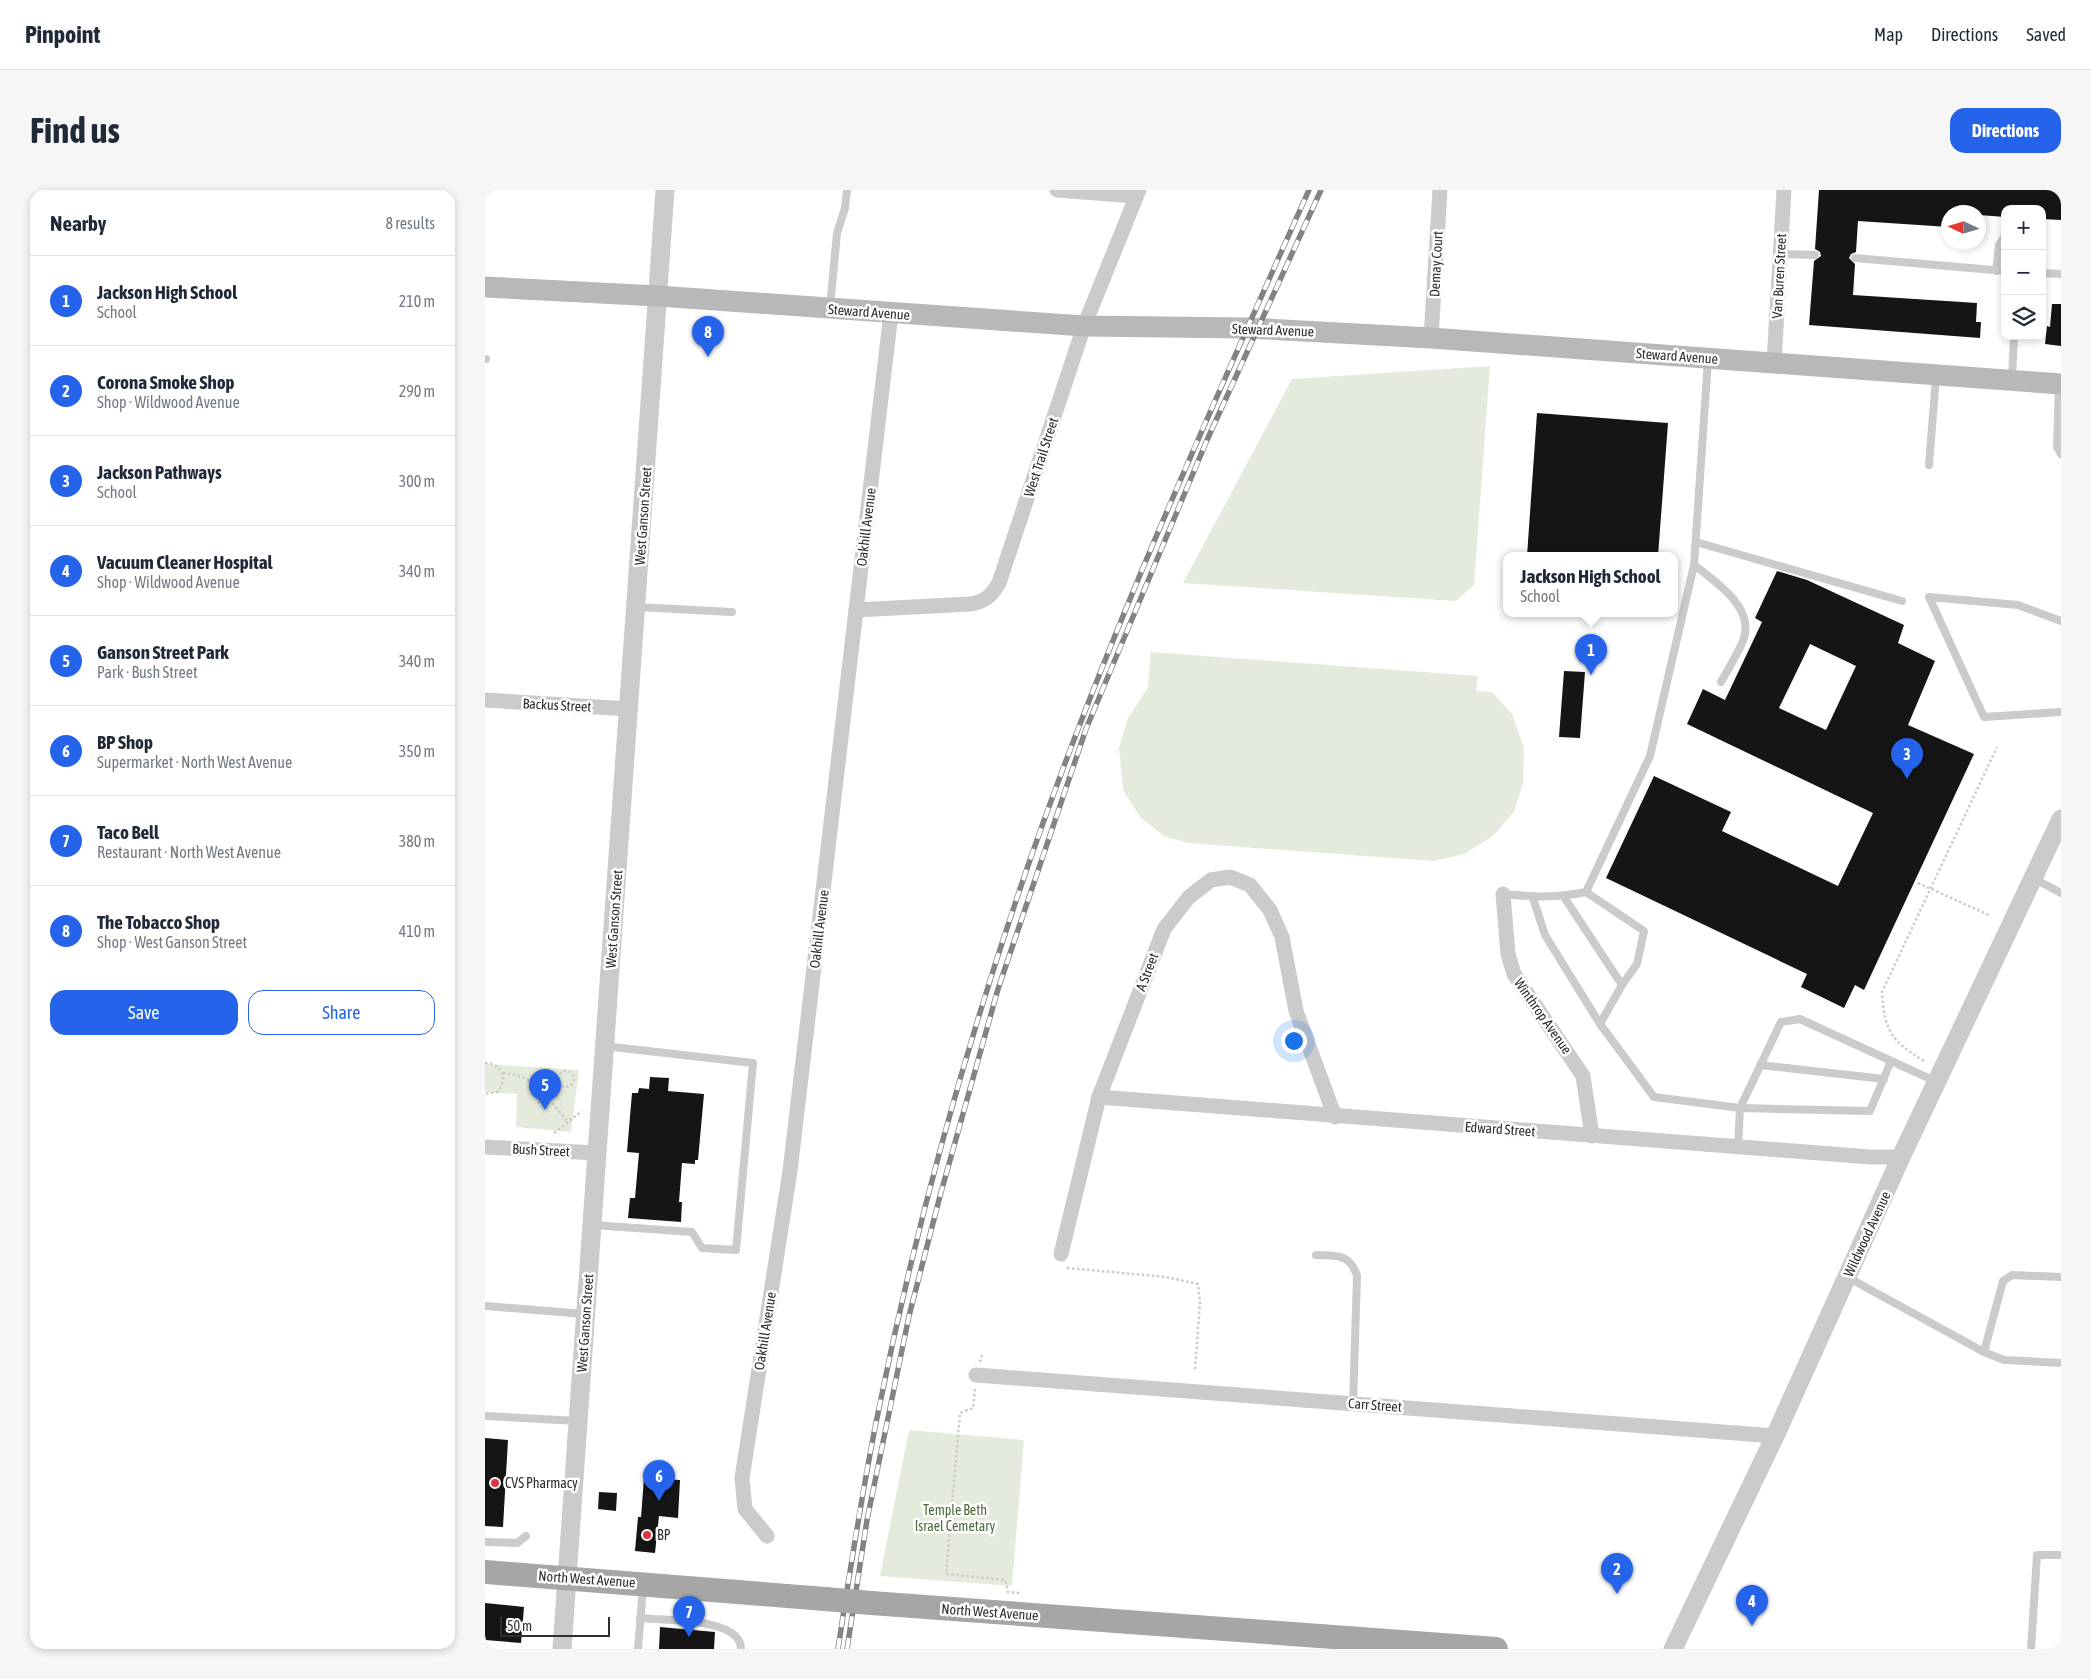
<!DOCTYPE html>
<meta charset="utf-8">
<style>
body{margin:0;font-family:"Asap Condensed",sans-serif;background:#f6f6f7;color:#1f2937}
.controls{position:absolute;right:15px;top:15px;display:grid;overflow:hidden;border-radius:10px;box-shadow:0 2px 8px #0003}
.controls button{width:45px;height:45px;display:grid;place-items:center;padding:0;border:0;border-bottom:1px solid #e0e1e3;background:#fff;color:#1f2937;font:25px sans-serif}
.compass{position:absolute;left:1456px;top:15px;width:45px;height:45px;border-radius:50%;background:#fff;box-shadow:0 2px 8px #0003;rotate:274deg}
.scale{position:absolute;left:15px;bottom:12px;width:110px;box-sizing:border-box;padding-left:5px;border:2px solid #2e2e2e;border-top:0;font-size:14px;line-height:18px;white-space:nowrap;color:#2e2e2e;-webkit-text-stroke:4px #fff;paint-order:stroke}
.you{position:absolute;left:808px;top:850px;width:18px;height:18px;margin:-12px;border:4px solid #fff;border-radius:50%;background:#1a73e8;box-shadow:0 0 0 8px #1a73e833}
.badge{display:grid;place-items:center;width:32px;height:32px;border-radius:50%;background:#2563eb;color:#fff;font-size:16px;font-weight:700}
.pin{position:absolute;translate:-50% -41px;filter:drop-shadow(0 1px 2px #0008)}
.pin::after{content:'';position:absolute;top:26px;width:18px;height:15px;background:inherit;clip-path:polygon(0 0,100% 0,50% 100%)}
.popup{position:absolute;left:1018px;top:362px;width:175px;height:65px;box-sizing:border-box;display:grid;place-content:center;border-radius:10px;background:#fff;filter:drop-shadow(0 1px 4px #0005);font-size:16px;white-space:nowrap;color:#747a83}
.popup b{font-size:19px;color:#1f2937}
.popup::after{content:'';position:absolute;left:50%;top:100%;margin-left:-10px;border:10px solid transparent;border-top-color:#fff}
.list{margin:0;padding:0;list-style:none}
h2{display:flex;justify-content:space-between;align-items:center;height:65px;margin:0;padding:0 20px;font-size:21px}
h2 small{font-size:16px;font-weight:400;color:#747a83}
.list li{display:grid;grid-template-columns:32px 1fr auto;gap:15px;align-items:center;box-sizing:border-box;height:90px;padding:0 20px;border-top:1px solid #e0e1e3}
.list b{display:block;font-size:19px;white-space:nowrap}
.list p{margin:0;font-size:16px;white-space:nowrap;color:#747a83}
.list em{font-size:16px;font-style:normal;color:#747a83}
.actions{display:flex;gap:10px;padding:15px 20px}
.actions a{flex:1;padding:11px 0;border:1px solid #2563eb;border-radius:15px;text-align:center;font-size:18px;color:#2563eb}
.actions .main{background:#2563eb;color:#fff}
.icon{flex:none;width:28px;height:28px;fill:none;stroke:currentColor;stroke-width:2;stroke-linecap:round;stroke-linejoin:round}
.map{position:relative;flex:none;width:1576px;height:1459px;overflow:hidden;border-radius:15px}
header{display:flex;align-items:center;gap:30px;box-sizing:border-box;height:70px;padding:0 25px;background:#fff;border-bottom:1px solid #e0e1e3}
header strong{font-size:24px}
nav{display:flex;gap:28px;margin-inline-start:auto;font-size:18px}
.intro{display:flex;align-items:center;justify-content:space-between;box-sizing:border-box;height:120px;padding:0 30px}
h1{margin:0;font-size:35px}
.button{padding:12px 22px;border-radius:15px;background:#2563eb;color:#fff;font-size:18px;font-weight:700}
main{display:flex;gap:30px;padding:0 30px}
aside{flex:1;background:#fff;border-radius:15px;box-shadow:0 2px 8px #0003}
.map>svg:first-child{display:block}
.green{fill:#e4ebdc}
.building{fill:#151515;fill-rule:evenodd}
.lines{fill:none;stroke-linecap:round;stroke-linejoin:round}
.path{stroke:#cbcbcb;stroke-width:2.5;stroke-dasharray:2.5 2.5;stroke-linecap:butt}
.service{stroke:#cbcbcb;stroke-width:8}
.minor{stroke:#cbcbcb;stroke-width:15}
.tertiary{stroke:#cbcbcb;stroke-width:19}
.secondary{stroke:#b8b8b8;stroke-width:21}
.primary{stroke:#a6a6a6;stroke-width:24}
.rail-casing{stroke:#838383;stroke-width:5.5}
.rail{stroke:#fff;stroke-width:4;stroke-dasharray:11;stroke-linecap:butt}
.primary-bridge{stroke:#a6a6a6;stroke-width:24}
.poi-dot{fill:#e03442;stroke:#fff;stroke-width:2}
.labels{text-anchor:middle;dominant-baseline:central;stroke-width:5;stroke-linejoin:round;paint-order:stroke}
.street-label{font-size:14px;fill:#2e2e2e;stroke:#fff}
.poi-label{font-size:14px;fill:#2e2e2e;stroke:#fff;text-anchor:start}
.park-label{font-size:14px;fill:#51683c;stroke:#fff}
</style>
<header>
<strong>Pinpoint</strong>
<nav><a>Map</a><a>Directions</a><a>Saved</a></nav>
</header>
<div class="intro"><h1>Find us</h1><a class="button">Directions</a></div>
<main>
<aside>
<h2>Nearby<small>8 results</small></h2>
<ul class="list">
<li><span class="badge">1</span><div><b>Jackson High School</b><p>School</p></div><em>210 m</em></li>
<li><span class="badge">2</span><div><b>Corona Smoke Shop</b><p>Shop · Wildwood Avenue</p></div><em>290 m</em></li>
<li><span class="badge">3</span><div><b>Jackson Pathways</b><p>School</p></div><em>300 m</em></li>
<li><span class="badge">4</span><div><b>Vacuum Cleaner Hospital</b><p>Shop · Wildwood Avenue</p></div><em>340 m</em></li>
<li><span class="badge">5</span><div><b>Ganson Street Park</b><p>Park · Bush Street</p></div><em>340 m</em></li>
<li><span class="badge">6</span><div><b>BP Shop</b><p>Supermarket · North West Avenue</p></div><em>350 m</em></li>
<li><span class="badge">7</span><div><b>Taco Bell</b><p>Restaurant · North West Avenue</p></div><em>380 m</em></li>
<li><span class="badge">8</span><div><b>The Tobacco Shop</b><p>Shop · West Ganson Street</p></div><em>410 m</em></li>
</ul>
<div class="actions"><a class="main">Save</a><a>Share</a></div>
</aside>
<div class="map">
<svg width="1576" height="1459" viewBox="0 0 1576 1459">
<rect width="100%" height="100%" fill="#fff"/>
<g class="green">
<path d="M1005,176L989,395L971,411L698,393L807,189Z"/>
<path d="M666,462L993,486L991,501L1007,502L1027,524L1039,558L1038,593L1029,622L1007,647L979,664L949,671L703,653L679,646L656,628L638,600L634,558L642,530L663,497Z"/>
<path d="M0,874L94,880L86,942L31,937L32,904L0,902Z"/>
<path d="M424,1240L539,1250L527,1396L395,1386Z"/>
</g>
<g class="building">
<path d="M1334,0H1576V30L1557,29V19H1520V27L1494,25V22H1464V37L1373,31L1371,62L1366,64L1364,68L1370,74L1368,105L1492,113L1491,132H1496L1495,148L1324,135L1329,71L1336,66L1335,62L1330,59Z"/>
<path d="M1567,114H1576V156L1560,154L1562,136L1565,137Z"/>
<path d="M1052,223L1183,233L1173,366H1042Z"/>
<path d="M1292,381L1322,390L1419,435L1413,453L1450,471L1423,535L1489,564L1379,800L1370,795L1359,818L1316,797L1322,784L1121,688L1169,586L1246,622L1237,641L1353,696L1388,623L1202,534L1218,499L1240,510L1277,432L1270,428ZM1325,454L1371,476L1341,540L1294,518Z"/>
<path d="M1079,481L1100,482L1095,548L1074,547Z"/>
<path d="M165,887L184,888L183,901L219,904L213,970H210V974L197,973L194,1012H197L196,1032L143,1028L145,1008H150L154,963L142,962L147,903H153L154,898L164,899Z"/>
<path d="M0,1248L23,1250L18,1337L0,1336Z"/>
<path d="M159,1288L195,1290L193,1328L174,1326L170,1363L150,1361L153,1327H156Z"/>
<path d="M114,1302L132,1303L131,1321L113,1319Z"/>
<path d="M0,1413L39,1417L36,1453L0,1450Z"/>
<path d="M175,1437L230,1442L229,1459H174Z"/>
</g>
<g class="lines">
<g class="path">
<path d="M1433,693L1504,725"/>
<path d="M1439,871C1406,851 1399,840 1397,802L1512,557"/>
<path d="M0,873C17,873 24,890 12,902L0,904"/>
<circle cx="81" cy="889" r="8"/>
<path d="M18,883C51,885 63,909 83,932"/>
<path d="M53,913L75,894"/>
<path d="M69,943L97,921"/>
<path d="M582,1078L681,1087L713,1094L715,1112L710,1181"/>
<path d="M495,1172L497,1165"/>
<path d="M490,1199L488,1218L475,1223L461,1384L520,1390L523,1402L535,1403"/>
</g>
<g class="service">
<path d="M1295,64L1330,65"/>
<path d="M1370,68L1520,81"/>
<path d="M1511,81L1514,55L1520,45"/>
<path d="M1557,83L1576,84"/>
<path d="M345,117L352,43L360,18L362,0"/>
<path d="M0,169H1"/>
<path d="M1527,188L1529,146"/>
<path d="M1574,195L1572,257L1576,264"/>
<path d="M1444,275L1451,187"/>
<path d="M1211,352L1417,411"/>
<path d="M1209,375C1231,392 1271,418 1258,451C1252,465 1243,479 1236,492"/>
<path d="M152,417L247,422"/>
<path d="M1576,431L1533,415L1444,407L1499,527L1576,522"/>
<path d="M1548,688L1576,703"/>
<path d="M1101,702L1159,741L1152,774L1137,795L1115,834"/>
<path d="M1018,704C1047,707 1073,708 1101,702L1165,566L1209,375L1223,170"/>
<path d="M1079,707L1137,795"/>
<path d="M1048,708L1060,745L1115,834L1169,907L1255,918L1296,832L1315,829L1452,892"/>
<path d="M1275,875L1399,889"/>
<path d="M1253,957L1255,918L1385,921L1406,871"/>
<path d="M108,1035L207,1042L217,1058L251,1060L268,873L119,856"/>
<path d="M831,1065C851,1066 865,1063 872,1086L868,1214"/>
<path d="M1362,1087L1499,1162L1518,1091L1527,1085L1576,1087"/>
<path d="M0,1116L100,1124"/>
<path d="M1499,1162L1519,1170L1576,1173"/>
<path d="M0,1226L93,1231"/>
<path d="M0,1352L32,1353L41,1346"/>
<path d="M155,1428C180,1431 256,1427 256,1459"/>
<path d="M153,1459L158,1398"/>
<path d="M1546,1459L1552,1365H1576"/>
</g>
<g class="minor">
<path d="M572,0L651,6"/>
<path d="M946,148L955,0"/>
<path d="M1289,173L1299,0"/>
<path d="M371,420L485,414C500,412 506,406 514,393L599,136L654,0"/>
<path d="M0,510L145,519"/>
<path d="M1018,704L1023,764L1029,784L1098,886L1107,946"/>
<path d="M614,907L1385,967H1416"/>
<path d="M0,957L112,963"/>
<path d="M576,1064L614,907L679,739L704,707L726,690L745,687L765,695L785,720L797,747L811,821L850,927"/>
<path d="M491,1185L1290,1246"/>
<path d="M282,1346L260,1319L257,1288L305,981L406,123"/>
</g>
<g class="tertiary">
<path d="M77,1459L180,0"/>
<path d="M1188,1459L1290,1246L1416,967L1576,629"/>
</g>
<path class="secondary" d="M0,97L173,106L599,136L762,138L946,148L1576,194"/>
<g class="primary">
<path d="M0,1382L340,1409"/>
<path d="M386,1413L1011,1459"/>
</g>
<defs>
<g id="rail">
<path d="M353,1459C365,1380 377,1301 393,1223C429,1043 478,866 537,693C618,456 722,228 824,0"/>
<path d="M362,1459L382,1330L424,1126L455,1006L513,799L601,539L722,250L836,0"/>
</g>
</defs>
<use href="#rail" class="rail-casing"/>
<use href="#rail" class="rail"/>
<path class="primary-bridge" d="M340,1409L386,1413"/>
</g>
<g class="poi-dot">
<circle cx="10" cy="1293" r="5"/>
<circle cx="162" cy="1345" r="5"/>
</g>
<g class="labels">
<g class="street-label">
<text transform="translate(951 74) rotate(-87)">Demay Court</text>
<text transform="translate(1294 86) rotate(-87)">Van Buren Street</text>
<text transform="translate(384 122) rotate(4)">Steward Avenue</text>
<text transform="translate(788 140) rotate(2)">Steward Avenue</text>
<text transform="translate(1192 166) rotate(4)">Steward Avenue</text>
<text transform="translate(556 267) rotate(-72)">West Trail Street</text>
<text transform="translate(158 326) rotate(-86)">West Ganson Street</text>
<text transform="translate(381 337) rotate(-83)">Oakhill Avenue</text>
<text transform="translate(72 515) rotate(3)">Backus Street</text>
<text transform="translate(129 729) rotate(-86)">West Ganson Street</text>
<text transform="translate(334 739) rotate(-83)">Oakhill Avenue</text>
<text transform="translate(662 782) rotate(-69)">A Street</text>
<text transform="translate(1058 826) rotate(55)">Winthrop Avenue</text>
<text transform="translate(1015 939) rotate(4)">Edward Street</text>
<text transform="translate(56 960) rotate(3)">Bush Street</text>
<text transform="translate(1382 1044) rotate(-65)">Wildwood Avenue</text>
<text transform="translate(100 1133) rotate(-86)">West Ganson Street</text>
<text transform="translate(280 1141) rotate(-81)">Oakhill Avenue</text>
<text transform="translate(890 1215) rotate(4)">Carr Street</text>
<text transform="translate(102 1389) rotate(4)">North West Avenue</text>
<text transform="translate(505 1422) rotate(4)">North West Avenue</text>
</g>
<g class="poi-label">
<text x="20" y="1293">CVS Pharmacy</text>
<text x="172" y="1345">BP</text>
</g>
<g class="park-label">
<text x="470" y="1320">Temple Beth<tspan x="470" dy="16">Israel Cemetary</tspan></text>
</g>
</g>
</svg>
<div class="controls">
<button>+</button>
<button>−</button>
<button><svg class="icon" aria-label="layers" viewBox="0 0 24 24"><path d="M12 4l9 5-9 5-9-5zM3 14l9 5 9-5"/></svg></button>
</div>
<svg class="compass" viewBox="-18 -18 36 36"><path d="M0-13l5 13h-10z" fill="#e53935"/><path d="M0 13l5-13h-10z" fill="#747a83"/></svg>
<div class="scale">50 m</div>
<div class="you"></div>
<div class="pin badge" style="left:1106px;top:485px">1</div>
<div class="popup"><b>Jackson High School</b>School</div>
<div class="pin badge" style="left:1132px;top:1404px">2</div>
<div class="pin badge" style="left:1422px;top:589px">3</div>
<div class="pin badge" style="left:1267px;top:1436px">4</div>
<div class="pin badge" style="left:60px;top:920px">5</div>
<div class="pin badge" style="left:174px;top:1311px">6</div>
<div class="pin badge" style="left:204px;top:1447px">7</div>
<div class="pin badge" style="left:223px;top:167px">8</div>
</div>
</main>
